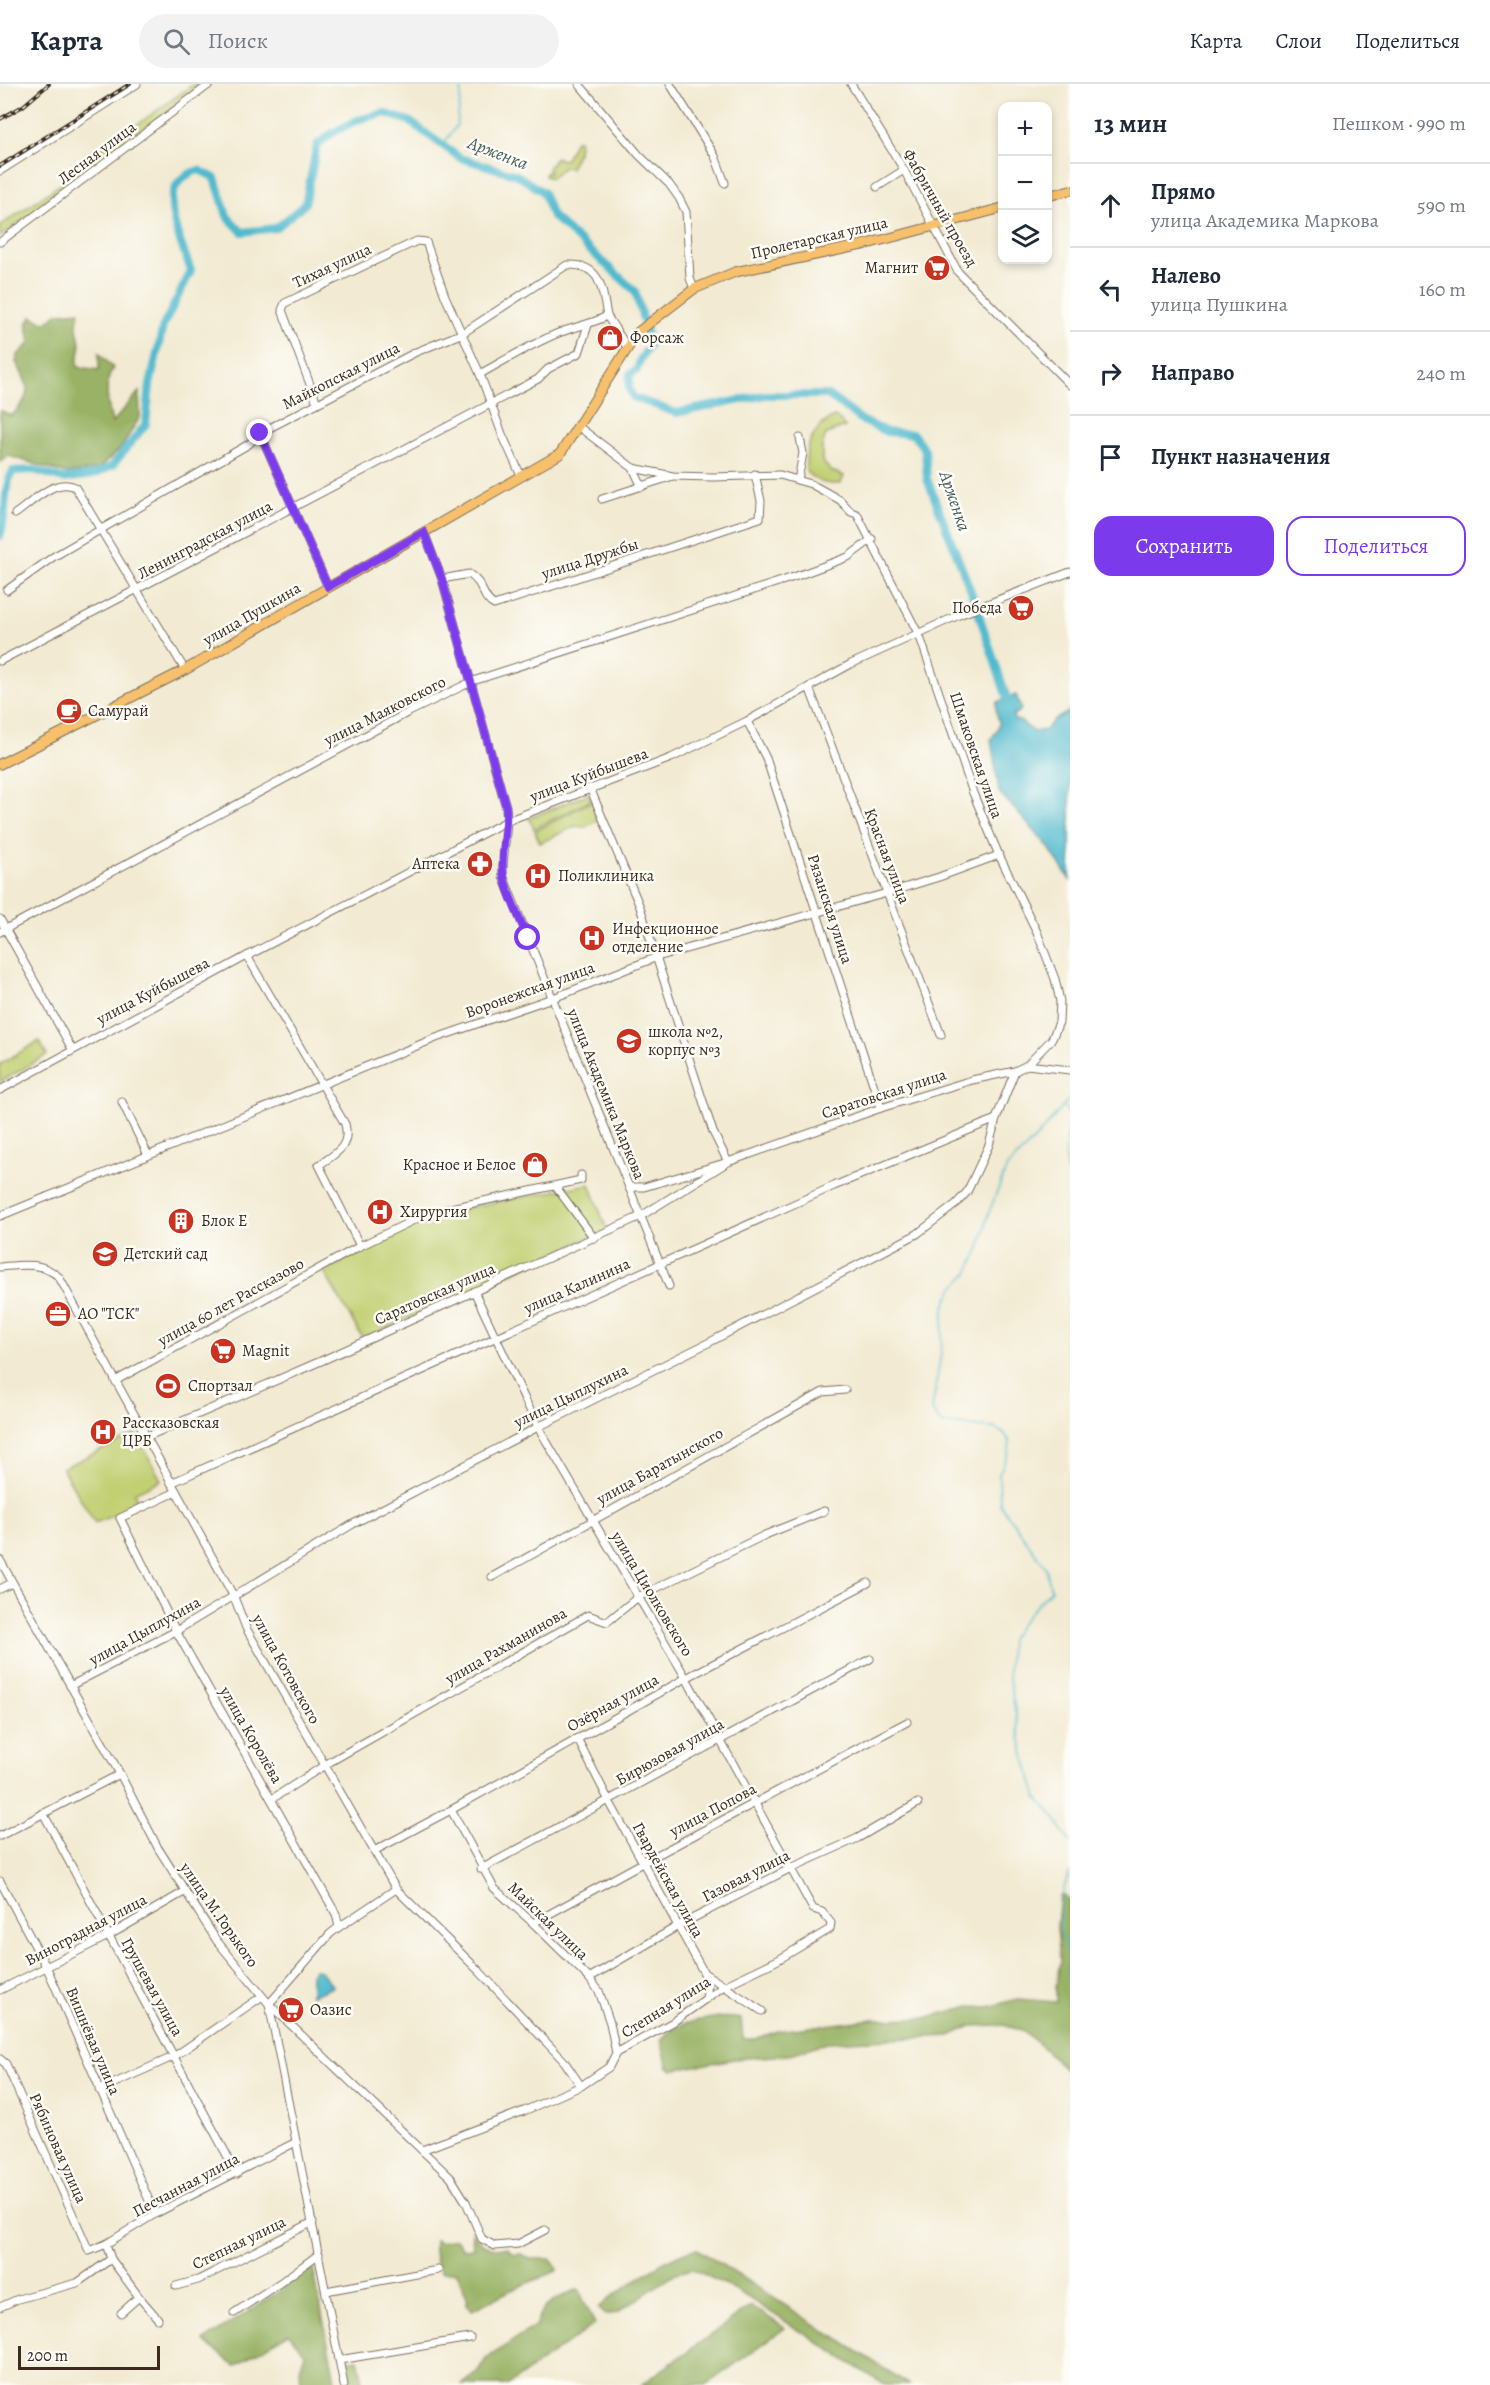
<!DOCTYPE html>
<html lang="ru">
<meta charset="utf-8">
<style>
body{margin:0;font-family:Alegreya,serif;background:#f2f2f3;color:#1f2937}
.controls{position:absolute;right:18px;top:18px;display:grid;overflow:hidden;border-radius:12px;box-shadow:0 3px 9px #0003}
.controls button{width:54px;height:54px;display:grid;place-items:center;padding:0;border:0;border-bottom:2px solid #e0e1e3;background:#fff;color:#1f2937;font:30px sans-serif}
.scale{position:absolute;left:18px;bottom:15px;width:142px;box-sizing:border-box;padding-left:6px;border:3px solid #3b2a1e;border-top:0;font-size:16px;line-height:21px;white-space:nowrap;color:#3b2a1e;-webkit-text-stroke:4px #fdfcf7;paint-order:stroke}
.stop{position:absolute;width:18px;height:18px;margin:-14px;border:4px solid #7c3aed;border-radius:50%;background:#fff}
.stop.end{background:#7c3aed;border-color:#fff;box-shadow:0 2px 6px #0008}
.list{margin:0;padding:0;list-style:none}
h2{display:flex;justify-content:space-between;align-items:center;height:78px;margin:0;padding:0 24px;font-size:26px}
h2 small{font-size:20px;font-weight:400;color:#747a83}
.list li{display:grid;grid-template-columns:39px 1fr auto;gap:18px;align-items:center;box-sizing:border-box;height:84px;padding:0 24px;border-top:2px solid #e0e1e3}
.list b{display:block;font-size:22px;white-space:nowrap}
.list p{margin:0;font-size:20px;white-space:nowrap;color:#747a83}
.list em{font-size:20px;font-style:normal;color:#747a83}
.actions{display:flex;gap:12px;padding:18px 24px}
.actions a{flex:1;padding:14px 0;border:2px solid #7c3aed;border-radius:18px;text-align:center;font-size:21px;color:#7c3aed}
.actions .main{background:#7c3aed;color:#fff}
.icon{flex:none;width:33px;height:33px;fill:none;stroke:currentColor;stroke-width:2;stroke-linecap:round;stroke-linejoin:round}
.map{position:relative;flex:none;width:1070px;height:2301px;overflow:hidden}
header{display:flex;align-items:center;gap:36px;box-sizing:border-box;height:84px;padding:0 30px;background:#fff;border-bottom:2px solid #e0e1e3}
header strong{font-size:28px}
nav{display:flex;gap:33px;margin-inline-start:auto;font-size:21px}
.search{width:420px;height:54px;background:#f2f2f3;display:flex;align-items:center;gap:15px;box-sizing:border-box;padding:0 21px;border-radius:33px;color:#747a83;font-size:22px}
main{display:flex}
aside{flex:1;background:#fff}
.map>svg:first-child{display:block}
.green{fill:#c2d073;stroke:#7e7d48;stroke-width:1.5}
.forest{fill:#99b265;stroke:#6a6e42;stroke-width:1.5}
.water{fill:#51bace;stroke:#467276;stroke-width:1.5}
.lines{fill:none;stroke-linecap:round;stroke-linejoin:round}
.stream{stroke:#51bace;stroke-width:1.5}
.river{stroke:#51bace;stroke-width:8}
.minor-casing{stroke:#7b6d5d;stroke-width:9}
.major-casing{stroke:#7b6d5d;stroke-width:11}
.minor{stroke:#fff;stroke-width:7}
.major{stroke:#f7c06c;stroke-width:9}
.rail-casing{stroke:#3b2a1e;stroke-width:4}
.rail{stroke:#fdfcf7;stroke-width:1.5;stroke-dasharray:4.5;stroke-linecap:butt}
.route{stroke:#7c3aed;stroke-width:8}
.labels{text-anchor:middle;dominant-baseline:central;stroke-width:5;stroke-linejoin:round;paint-order:stroke}
.street-label{font-size:16px;fill:#3b2a1e;stroke:#fdfcf7}
.poi-label{font-size:16px;fill:#3b2a1e;stroke:#fdfcf7;text-anchor:start}
.water-label{font-size:18px;font-style:italic;fill:#435c5c;stroke:#fdfcf7}
</style>
<header>
<strong>Карта</strong>
<div class="search"><svg class="icon" aria-label="search" viewBox="0 0 24 24"><circle cx="10" cy="10" r="6"/><path d="M15 15l6 6"/></svg>Поиск</div>
<nav><a>Карта</a><a>Слои</a><a>Поделиться</a></nav>
</header>
<main>
<div class="map">
<svg width="1070" height="2301" viewBox="0 0 1070 2301">
<rect width="100%" height="100%" fill="#fdfcf7"/>
<filter id="ink" filterUnits="userSpaceOnUse"><feTurbulence type="fractalNoise" baseFrequency=".0167" numOctaves="2"/><feDisplacementMap in="SourceGraphic" scale="12" xChannelSelector="R" yChannelSelector="G"/><feConvolveMatrix kernelMatrix="1 2 1 2 8 2 1 2 1" color-interpolation-filters="sRGB"/></filter>
<filter id="wash" filterUnits="userSpaceOnUse"><feTurbulence type="fractalNoise" baseFrequency=".008" numOctaves="4" result="noise"/><feDisplacementMap in="SourceGraphic" scale="24" xChannelSelector="R" yChannelSelector="G"/><feGaussianBlur stdDeviation="1.35" result="paint"/><feColorMatrix in="noise" values="0 0 0 0 0 0 0 0 0 0 0 0 0 0 0 0 0 1.4 0 .05"/><feComposite in="paint" operator="in"/></filter>
<g filter="url(#wash)">
<rect width="100%" height="100%" fill="#f2ead2"/>
<g class="green">
<path d="M194,0H204L0,153V142L65,97L64,95L77,86L74,81L77,79L80,83L91,75L89,71L127,47L125,44L128,43L130,45L138,40Z"/>
<path d="M575,56H579L578,68L570,84L564,83L551,94L545,92L546,88H550L548,84L556,73L562,76L566,75Z"/>
<path d="M834,333L839,335L845,343L826,350L822,363V377L831,387L844,392L841,399C828,402 816,397 807,389C803,366 812,343 834,333Z"/>
<path d="M588,710L591,716L534,745L529,734Z"/>
<path d="M592,717L600,735L585,743L575,742L540,759L535,747Z"/>
<path d="M39,957L47,971L0,998V980Z"/>
<path d="M590,1100L607,1146L363,1255L324,1188L404,1144L424,1135L445,1128Z"/>
<path d="M136,1350L161,1396L134,1409L140,1420L95,1439L62,1384Z"/>
</g>
<g class="forest">
<path d="M80,227C73,249 80,245 80,263C81,270 76,275 78,283L99,286V269L113,284C103,299 108,322 112,339L139,308L140,333L121,364L98,385L67,390L9,372L0,378V326L11,332C33,312 30,302 16,278L18,271L30,259L27,240L32,232L45,239L59,229Z"/>
<path d="M1060,1812H1065L1070,1818V1989L1024,1947L1003,1941L971,1942L950,1952L827,1958L788,1971L734,1975L673,1986L668,1983L661,1956C676,1936 717,1931 741,1935L743,1955H755L778,1947L874,1935L925,1934L970,1922L989,1923L1017,1915L1056,1918V1902L1060,1877L1057,1843Z"/>
<path d="M472,2148C481,2159 492,2168 507,2163L514,2170H521L529,2175H550L558,2184L554,2188L509,2207L472,2226L466,2220L468,2216L457,2188H441C435,2178 432,2167 435,2155L439,2158L456,2155L463,2165L473,2164Z"/>
<path d="M697,2165L910,2301H885L736,2206L693,2185L676,2189L617,2229L605,2231L599,2224L607,2216C629,2201 672,2168 697,2165Z"/>
<path d="M312,2179L336,2301H301L300,2283L305,2270L289,2249L235,2282L204,2257L281,2206Z"/>
<path d="M578,2205L595,2240L508,2301H462L478,2288L486,2275L536,2241C541,2219 559,2214 578,2205Z"/>
<path d="M751,2222L785,2244L706,2301H641Z"/>
<path d="M358,2275L364,2301H347L344,2277Z"/>
</g>
<g class="water">
<path d="M1016,611L1021,623L1020,627L1013,631L1014,636L1020,637L1034,648L1045,646L1054,636L1070,627V796L1047,761L999,708L991,655C1008,633 992,637 997,618Z"/>
<path d="M314,1886L321,1887L333,1903L311,1912V1891Z"/>
</g>
<g class="lines">
<g class="stream">
<path d="M443,61L457,41L462,0"/>
<path d="M1070,1014L1036,1054L1007,1083L989,1128L980,1164L968,1189L952,1206L944,1224L941,1269L932,1326L939,1337L945,1340L994,1344L1005,1350L1010,1358L1008,1371L999,1390L1000,1420L1046,1484L1051,1506L1029,1529L1010,1555L1008,1590L1023,1667L1037,1714L1053,1731L1070,1758"/>
<path d="M1065,1023L1070,1033"/>
<path d="M1070,1039L1065,1064L1066,1085L1070,1087"/>
<path d="M1070,1789C1061,1807 1058,1828 1061,1849C1062,1857 1066,1864 1067,1872C1070,1891 1065,1911 1070,1929"/>
</g>
<path class="river" d="M0,452C8,431 2,406 13,387L34,386L63,395L93,391L112,382L146,340L150,301L163,242L191,187C180,153 150,100 199,86L215,94L227,132L242,148L276,144L305,120L317,61L334,48L357,36L384,29L409,37L460,74L517,91L543,108L552,132L635,207L650,260L640,276L637,286L630,290L629,304L633,313L676,329L765,311H828L863,337L887,348L913,350L925,366L927,395L971,507L1007,614"/>
</g>
</g>
<g filter="url(#ink)">
<g class="lines">
<defs>
<g id="minor">
<path d="M579,0L639,71L669,100L679,114L686,128L690,194L694,205"/>
<path d="M670,0L715,72L725,99"/>
<path d="M851,0L904,86L958,188L1070,301"/>
<path d="M0,87L137,0"/>
<path d="M877,103L904,86"/>
<path d="M0,158L210,0"/>
<path d="M480,290C507,275 533,259 561,248C577,242 592,240 607,232L627,263"/>
<path d="M317,319L282,226L285,219L417,157L426,158L445,212L480,290L502,350L521,392"/>
<path d="M579,343L633,384L673,392L713,393L780,391L811,400L840,416L851,428L857,430L920,553L973,709L998,769L1037,848L1055,895L1060,917L1059,938L1052,955L1027,981"/>
<path d="M260,349L328,503"/>
<path d="M633,384L642,403"/>
<path d="M798,396L803,369L800,354"/>
<path d="M602,415L670,393"/>
<path d="M15,430C31,419 55,393 75,403L185,586"/>
<path d="M424,448L442,495L506,723C509,745 502,769 503,792L669,1202"/>
<path d="M442,495L469,490C485,500 481,514 494,521L760,434L761,417L755,390"/>
<path d="M7,506L53,473L249,360L260,349L416,268L463,249L567,181C602,179 602,206 607,232"/>
<path d="M0,577L538,295L548,285L579,269L588,241"/>
<path d="M809,603L941,951"/>
<path d="M747,637L766,674L881,1024"/>
<path d="M590,704L640,823L713,1048L728,1078"/>
<path d="M0,835L72,965"/>
<path d="M0,848L407,629L473,597L794,493L848,473L872,455"/>
<path d="M247,872L345,1040C351,1063 335,1070 319,1081L360,1162"/>
<path d="M0,1006L247,872L507,737L671,674L747,637L851,580L959,531L1070,488"/>
<path d="M122,1018L148,1071"/>
<path d="M556,1103L594,1154"/>
<path d="M629,1103H644L728,1078L881,1024L972,996L1015,987L1027,981L1070,986"/>
<path d="M0,1132L436,954L561,911L657,873L887,809L939,793L999,771"/>
<path d="M0,1183C22,1181 41,1177 59,1193L234,1513L246,1544L396,1805L480,1888L564,1977L581,2002"/>
<path d="M115,1297L360,1162L416,1135L451,1124L581,1096V1091"/>
<path d="M146,1353L321,1277L641,1132L728,1078"/>
<path d="M171,1399L834,1102L996,1035"/>
<path d="M176,1408L120,1434L176,1547L336,1830L339,1843L330,1850L269,1920L344,2301"/>
<path d="M0,1476L120,1690L158,1764L217,1857L269,1920L451,2094L466,2118L482,2155L495,2162L518,2160L545,2146"/>
<path d="M492,1493L823,1308L845,1306"/>
<path d="M0,1505L12,1499"/>
<path d="M70,1602L176,1547L353,1440L538,1343L710,1258L917,1150L956,1120L967,1108L989,1061L996,1035L1015,987"/>
<path d="M577,1654L609,1717L704,1889L762,1927"/>
<path d="M272,1715L328,1679L588,1531L607,1538L638,1513L765,1451L824,1427"/>
<path d="M451,1726L494,1804L533,1839L589,1894L599,1907L610,1939L616,1969"/>
<path d="M43,1729L237,2090"/>
<path d="M0,1752L120,1690"/>
<path d="M374,1767L451,1726L686,1594L868,1499"/>
<path d="M481,1785L870,1575"/>
<path d="M0,1797L47,1884L155,2130"/>
<path d="M533,1839L644,1778L907,1638"/>
<path d="M339,1843L396,1805"/>
<path d="M705,1891L708,1899L706,1915"/>
<path d="M589,1894L678,1842L791,1784L858,1754L918,1719"/>
<path d="M0,1906L108,1852L184,1808"/>
<path d="M0,1975L6,1980L89,2167L106,2160L155,2130L296,2058"/>
<path d="M99,2006L175,1972L261,1913"/>
<path d="M422,2066L524,2027L581,2002L609,1983L616,1969L673,1938L724,1902L778,1876L830,1845L831,1839L822,1828L813,1825L686,1594L538,1343L474,1207"/>
<path d="M111,2175L139,2213L158,2235"/>
<path d="M176,2202L198,2196L313,2138"/>
<path d="M326,2207L438,2186"/>
<path d="M0,2223L18,2215L77,2199L111,2175L106,2160"/>
<path d="M121,2229L139,2213"/>
<path d="M234,2229L281,2198L319,2170"/>
<path d="M339,2276L470,2254"/>
</g>
<g id="major">
<path d="M1048,112L1070,106"/>
<path d="M0,680L185,586L560,370L638,248L694,205L735,188L867,160L1002,124"/>
</g>
</defs>
<use href="#minor" class="minor-casing"/>
<use href="#major" class="major-casing"/>
<use href="#minor" class="minor"/>
<use href="#major" class="major"/>
<defs>
<g id="rail">
<path d="M0,35L23,22L49,0"/>
<path d="M0,82L130,0"/>
</g>
</defs>
<use href="#rail" class="rail-casing"/>
<use href="#rail" class="rail"/>
</g>
</g>
<g class="lines" filter="url(#ink)">
<path class="route" d="M260,349L328,503L424,448L442,495L506,723C508,745 501,766 503,788C505,805 521,837 528,854"/>
</g>
<defs>
<symbol id="supermarket-disc" viewBox="-11 -11 22 22"><circle r="9.5" fill="#c8321e" stroke="#fdfcf7"/><path d="M-6-5.5h2.5l.6 2H6L4.5 2H-2.5L-4.4-4H-6ZM-1.5 3.2a1.3 1.3 0 1 0 .1 0ZM3 3.2a1.3 1.3 0 1 0 .1 0Z" fill="#fff"/></symbol>
<symbol id="shop-disc" viewBox="-11 -11 22 22"><circle r="9.5" fill="#c8321e" stroke="#fdfcf7"/><path d="M-5-2.5h2.3a2.7 3.5 0 0 1 5.4 0H5L5.5 6h-11ZM-1.5-2.5h3a1.5 2.3 0 0 0-3 0Z" fill="#fff"/></symbol>
<symbol id="cafe-disc" viewBox="-11 -11 22 22"><circle r="9.5" fill="#c8321e" stroke="#fdfcf7"/><path d="M-5.5-4.5H6V0H3Q3 3.5 0 3.5H-2.5Q-5.5 3.5-5.5 0ZM3-3.2v2h1.7v-2ZM-6 4.5H4V6H-6Z" fill="#fff"/></symbol>
<symbol id="pharmacy-disc" viewBox="-11 -11 22 22"><circle r="9.5" fill="#c8321e" stroke="#fdfcf7"/><path d="M-2-6h4v4h4v4h-4v4h-4v-4h-4v-4h4Z" fill="#fff"/></symbol>
<symbol id="hospital-disc" viewBox="-11 -11 22 22"><circle r="9.5" fill="#c8321e" stroke="#fdfcf7"/><path d="M-5-5h3v3.5h4V-5h3V5h-3V1.5h-4V5h-3Z" fill="#fff"/></symbol>
<symbol id="school-disc" viewBox="-11 -11 22 22"><circle r="9.5" fill="#c8321e" stroke="#fdfcf7"/><path d="M0-5L7-2L0 1L-7-2ZM-4 1L0 2.5L4 1V4Q0 6-4 4Z" fill="#fff"/></symbol>
<symbol id="building-disc" viewBox="-11 -11 22 22"><circle r="9.5" fill="#c8321e" stroke="#fdfcf7"/><path d="M-4-6H4V6H1V3H-1V6H-4ZM-2.5-4.3h1.7v1.8h-1.7ZM.8-4.3h1.7v1.8H.8ZM-2.5-1h1.7V.8h-1.7ZM.8-1h1.7V.8H.8Z" fill="#fff"/></symbol>
<symbol id="office-disc" viewBox="-11 -11 22 22"><circle r="9.5" fill="#c8321e" stroke="#fdfcf7"/><path d="M-6-3h4V-5.5h4V-3h4V5H-6ZM-1-4.5V-3h2v-1.5ZM-6 0V1H6V0Z" fill="#fff"/></symbol>
<symbol id="stadium-disc" viewBox="-11 -11 22 22"><circle r="9.5" fill="#c8321e" stroke="#fdfcf7"/><path d="M0-5a6.5 5 0 1 0 0 10a6.5 5 0 1 0 0-10ZM-3.5-1.8h7v3.6h-7Z" fill="#fff"/></symbol>
</defs>
<g fill-rule="evenodd">
<use href="#supermarket-disc" x="922" y="169" width="30" height="30"/>
<use href="#shop-disc" x="595" y="239" width="30" height="30"/>
<use href="#supermarket-disc" x="1006" y="509" width="30" height="30"/>
<use href="#cafe-disc" x="54" y="612" width="30" height="30"/>
<use href="#pharmacy-disc" x="465" y="765" width="30" height="30"/>
<use href="#hospital-disc" x="523" y="777" width="30" height="30"/>
<use href="#hospital-disc" x="577" y="839" width="30" height="30"/>
<use href="#school-disc" x="614" y="942" width="30" height="30"/>
<use href="#shop-disc" x="520" y="1066" width="30" height="30"/>
<use href="#hospital-disc" x="365" y="1113" width="30" height="30"/>
<use href="#building-disc" x="166" y="1122" width="30" height="30"/>
<use href="#school-disc" x="90" y="1155" width="30" height="30"/>
<use href="#office-disc" x="43" y="1215" width="30" height="30"/>
<use href="#supermarket-disc" x="208" y="1252" width="30" height="30"/>
<use href="#stadium-disc" x="153" y="1287" width="30" height="30"/>
<use href="#hospital-disc" x="88" y="1333" width="30" height="30"/>
<use href="#supermarket-disc" x="276" y="1911" width="30" height="30"/>
</g>
<g class="labels">
<g class="street-label">
<text transform="translate(97 69) rotate(-37)">Лесная улица</text>
<text transform="translate(940 124) rotate(60)">Фабричный проезд</text>
<text transform="translate(819 154) rotate(-13)">Пролетарская улица</text>
<text transform="translate(332 182) rotate(-25)">Тихая улица</text>
<text transform="translate(341 292) rotate(-27)">Майкопская улица</text>
<text transform="translate(205 456) rotate(-28)">Ленинградская улица</text>
<text transform="translate(590 475) rotate(-18)">улица Дружбы</text>
<text transform="translate(252 530) rotate(-30)">улица Пушкина</text>
<text transform="translate(385 627) rotate(-27)">улица Маяковского</text>
<text transform="translate(976 671) rotate(71)">Шмаковская улица</text>
<text transform="translate(589 691) rotate(-21)">улица Куйбышева</text>
<text transform="translate(887 772) rotate(69)">Красная улица</text>
<text transform="translate(830 825) rotate(72)">Рязанская улица</text>
<text transform="translate(530 906) rotate(-20)">Воронежская улица</text>
<text transform="translate(153 907) rotate(-28)">улица Куйбышева</text>
<text transform="translate(606 1010) rotate(68)">улица Академика Маркова</text>
<text transform="translate(884 1010) rotate(-18)">Саратовская улица</text>
<text transform="translate(577 1202) rotate(-24)">улица Калинина</text>
<text transform="translate(435 1210) rotate(-24)">Саратовская улица</text>
<text transform="translate(231 1218) rotate(-29)">улица 60 лет Рассказово</text>
<text transform="translate(571 1312) rotate(-26)">улица Цыплухина</text>
<text transform="translate(660 1382) rotate(-29)">улица Баратынского</text>
<text transform="translate(652 1510) rotate(59)">улица Циолковского</text>
<text transform="translate(145 1547) rotate(-29)">улица Цыплухина</text>
<text transform="translate(506 1562) rotate(-30)">улица Рахманинова</text>
<text transform="translate(286 1585) rotate(61)">улица Котовского</text>
<text transform="translate(613 1619) rotate(-29)">Озёрная улица</text>
<text transform="translate(251 1651) rotate(60)">улица Королёва</text>
<text transform="translate(670 1668) rotate(-29)">Бирюзовая улица</text>
<text transform="translate(713 1726) rotate(-28)">улица Попова</text>
<text transform="translate(746 1792) rotate(-27)">Газовая улица</text>
<text transform="translate(668 1796) rotate(61)">Гвардейская улица</text>
<text transform="translate(219 1831) rotate(55)">улица М.Горького</text>
<text transform="translate(548 1837) rotate(44)">Майская улица</text>
<text transform="translate(86 1846) rotate(-28)">Виноградная улица</text>
<text transform="translate(152 1903) rotate(61)">Грушевая улица</text>
<text transform="translate(666 1923) rotate(-32)">Степная улица</text>
<text transform="translate(93 1957) rotate(67)">Вишнёвая улица</text>
<text transform="translate(58 2064) rotate(66)">Рябиновая улица</text>
<text transform="translate(186 2101) rotate(-28)">Песчанная улица</text>
<text transform="translate(239 2159) rotate(-26)">Степная улица</text>
</g>
<g class="poi-label">
<text x="918" y="184" text-anchor="end">Магнит</text>
<text x="630" y="254">Форсаж</text>
<text x="1002" y="524" text-anchor="end">Победа</text>
<text x="88" y="627">Самурай</text>
<text x="460" y="780" text-anchor="end">Аптека</text>
<text x="558" y="792">Поликлиника</text>
<text x="612" y="845">Инфекционное<tspan x="612" dy="18">отделение</tspan></text>
<text x="648" y="948">школа №2,<tspan x="648" dy="18">корпус №3</tspan></text>
<text x="516" y="1081" text-anchor="end">Красное и Белое</text>
<text x="400" y="1128">Хирургия</text>
<text x="201" y="1137">Блок Е</text>
<text x="124" y="1170">Детский сад</text>
<text x="78" y="1230">АО "ТСК"</text>
<text x="242" y="1267">Magnit</text>
<text x="188" y="1302">Спортзал</text>
<text x="122" y="1339">Рассказовская<tspan x="122" dy="18">ЦРБ</tspan></text>
<text x="310" y="1926">Оазис</text>
</g>
<g class="water-label">
<text transform="translate(498 69) rotate(21)">Арженка</text>
<text transform="translate(955 417) rotate(71)">Арженка</text>
</g>
</g>
</svg>
<div class="controls">
<button>+</button>
<button>−</button>
<button><svg class="icon" aria-label="layers" viewBox="0 0 24 24"><path d="M12 4l9 5-9 5-9-5zM3 14l9 5 9-5"/></svg></button>
</div>
<div class="scale">200 m</div>
<div class="stop" style="left:528px;top:854px"></div>
<div class="stop end" style="left:260px;top:349px"></div>
</div>
<aside>
<h2>13 мин<small>Пешком · 990 m</small></h2>
<ul class="list">
<li><svg class="icon" aria-label="ahead" viewBox="0 0 24 24"><path d="M12 20V5M6 11l6-6 6 6"/></svg><div><b>Прямо</b><p>улица Академика Маркова</p></div><em>590 m</em></li>
<li><svg class="icon" aria-label="left" viewBox="0 0 24 24"><path d="M17 20v-9H6M10 6l-5 5 5 5"/></svg><div><b>Налево</b><p>улица Пушкина</p></div><em>160 m</em></li>
<li><svg class="icon" aria-label="right" viewBox="0 0 24 24"><path d="M7 20v-9h11M14 6l5 5-5 5"/></svg><div><b>Направо</b></div><em>240 m</em></li>
<li><svg class="icon" aria-label="arrive" viewBox="0 0 24 24"><path d="M6 21V4h12l-3 4 3 4H6"/></svg><div><b>Пункт назначения</b></div></li>
</ul>
<div class="actions"><a class="main">Сохранить</a><a>Поделиться</a></div>
</aside>
</main>
